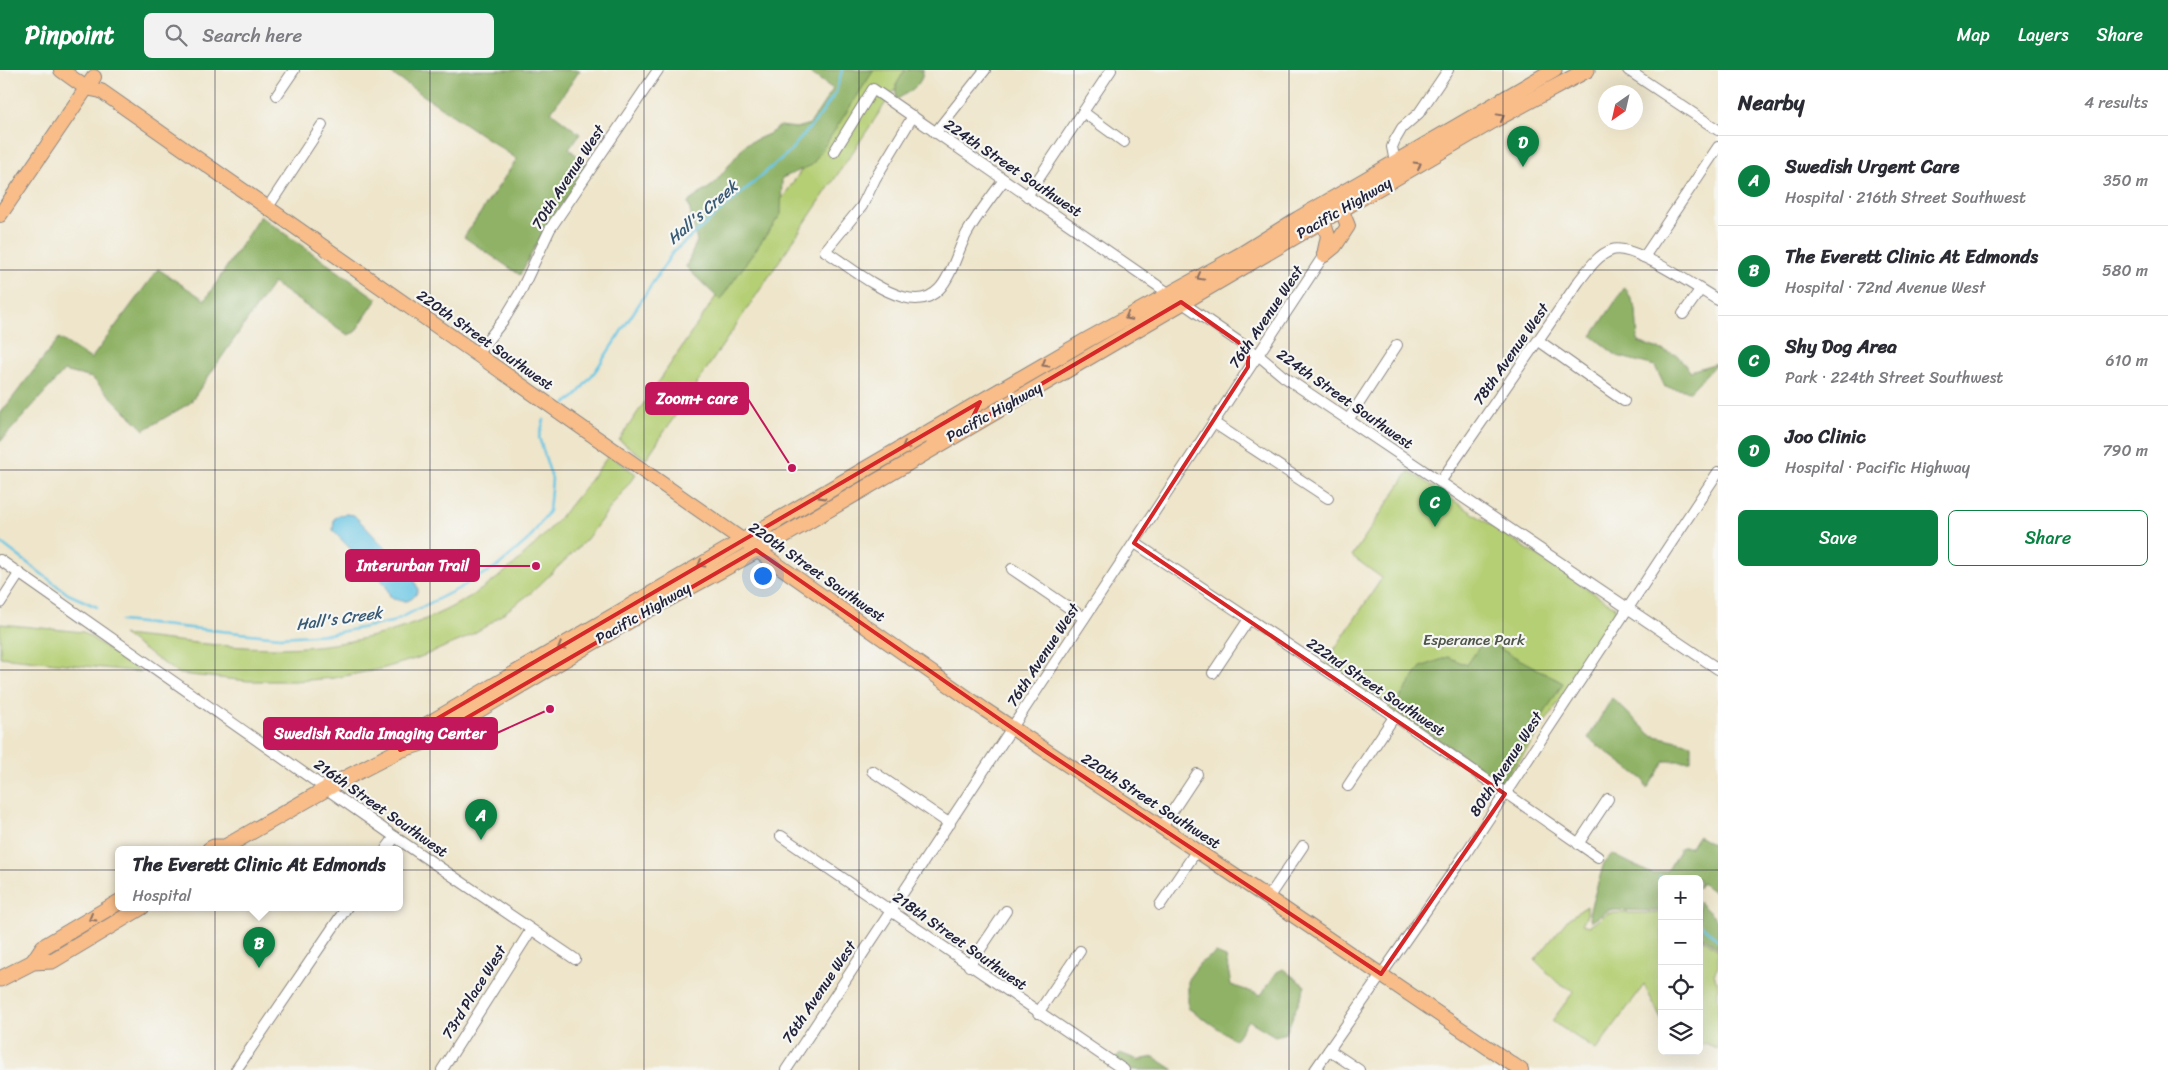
<!DOCTYPE html>
<html lang="en">
<head>
<meta charset="utf-8">
<style>
	:root { --surface:#fff; --page:#f2f2f3; --text:#2b2b33; --muted:#7c7c81; --line:#e1e1e2; --accent:#0b8043 }
	body { margin:0; font-family:Sriracha,sans-serif; background:var(--page); color:var(--text) }
	.controls { position:absolute; right:15px; bottom:15px; display:grid; overflow:hidden; border-radius:8px; box-shadow:0 5px 20px #0002 }
	.controls button { width:45px; height:45px; display:grid; place-items:center; padding:0; border:0; border-bottom:1px solid var(--line); background:var(--surface); color:var(--text); font:25px sans-serif }
	.compass { position:absolute; left:1598px; top:15px; width:45px; height:45px; border-radius:50%; background:var(--surface); box-shadow:0 5px 20px #0002; rotate:214deg }
	.you { position:absolute; left:762px; top:505px; width:18px; height:18px; margin:-12px; border:4px solid #fff; border-radius:50%; background:#1a73e8; box-shadow:0 0 0 8px #1a73e833 }
	.badge { display:grid; place-items:center; width:32px; height:32px; border-radius:50%; background:var(--accent); color:#fff; font-size:16px; font-weight:700 }
	.pin { position:absolute; translate:-50% -41px; filter:drop-shadow(0 1px 2px #0008) }
	.pin::after { content:''; position:absolute; top:26px; width:18px; height:15px; background:inherit; clip-path:polygon(0 0,100% 0,50% 100%) }
	.popup { position:absolute; left:115px; top:776px; width:288px; height:65px; box-sizing:border-box; display:grid; place-content:center; border-radius:8px; background:var(--surface); filter:drop-shadow(0 1px 4px #0005); font-size:16px; white-space:nowrap; color:var(--muted) }
	.popup b { font-size:19px; color:var(--text) }
	.popup::after { content:''; position:absolute; left:50%; top:100%; margin-left:-10px; border:10px solid transparent; border-top-color:var(--surface) }
	.list { margin:0; padding:0; list-style:none }
	h2 { display:flex; justify-content:space-between; align-items:center; height:65px; margin:0; padding:0 20px; font-size:21px }
	h2 small { font-size:16px; font-weight:400; color:var(--muted) }
	.list li { display:grid; grid-template-columns:32px 1fr auto; gap:15px; align-items:center; box-sizing:border-box; height:90px; padding:0 20px; border-top:1px solid var(--line) }
	.list b { display:block; font-size:19px; white-space:nowrap }
	.list p { margin:0; font-size:16px; white-space:nowrap; color:var(--muted) }
	.list em { font-size:16px; font-style:normal; color:var(--muted) }
	.actions { display:flex; gap:10px; padding:15px 20px }
	.actions a { flex:1; padding:11px 0; border:1px solid var(--accent); border-radius:8px; text-align:center; font-size:18px; color:var(--accent) }
	.actions .main { background:var(--accent); color:#fff }
	.icon { flex:none; width:28px; height:28px; fill:none; stroke:currentColor; stroke-width:2; stroke-linecap:round; stroke-linejoin:round }
	.map { position:relative; flex:none; width:1718px; height:1000px; overflow:hidden }
	header { display:flex; align-items:center; gap:30px; box-sizing:border-box; height:70px; padding:0 25px; background:var(--accent); color:#fff }
	header strong { font-size:24px }
	nav { display:flex; gap:28px; margin-inline-start:auto; font-size:18px }
	.search { width:350px; height:45px; background:var(--page); display:flex; align-items:center; gap:12px; box-sizing:border-box; padding:0 18px; border-radius:8px; color:var(--muted); font-size:19px }
	main { display:flex }
	aside { flex:1; background:var(--surface) }
	.map>svg:first-child { display:block }
</style>
</head>
<body>
<header>
<strong>Pinpoint</strong>
<div class="search"><svg class="icon" aria-label="search" viewBox="0 0 24 24"><circle cx="10" cy="10" r="6"/><path d="M15 15l6 6"/></svg>Search here</div>
<nav><a>Map</a><a>Layers</a><a>Share</a></nav>
</header>
<main>
<div class="map">
<svg width="1718" height="1000" viewBox="0 0 1718 1000">
	<rect width="100%" height="100%" fill="#f6f6f2"/>
	<filter id="ink" filterUnits="userSpaceOnUse"><feTurbulence type="fractalNoise" baseFrequency=".02" numOctaves="2"/><feDisplacementMap in="SourceGraphic" scale="10" xChannelSelector="R" yChannelSelector="G"/><feConvolveMatrix kernelMatrix="1 2 1 2 8 2 1 2 1" color-interpolation-filters="sRGB"/></filter>
	<filter id="wash" filterUnits="userSpaceOnUse"><feTurbulence type="fractalNoise" baseFrequency=".0096" numOctaves="4" result="noise"/><feDisplacementMap in="SourceGraphic" scale="20" xChannelSelector="R" yChannelSelector="G"/><feGaussianBlur stdDeviation="1.12" result="paint"/><feColorMatrix in="noise" values="0 0 0 0 0 0 0 0 0 0 0 0 0 0 0 0 0 1.4 0 .05"/><feComposite in="paint" operator="in"/></filter>
	<g filter="url(#wash)">
		<rect width="100%" height="100%" fill="#eee5ca"/>
		<g fill="#b5cf74" stroke="#6c7858">
			<path d="M869,0H910L889,28L646,389L619,370Z"/>
			<path d="M609,385L636,404L586,470L532,522L488,555L464,569L418,588L381,599L334,608L295,611H249L179,604L123,565C172,570 221,577 270,578C336,579 409,563 466,529C525,495 569,439 609,385Z"/>
			<path d="M1409,401L1615,537V548L1503,715L1324,595L1382,508L1352,486Z"/>
			<path d="M0,554L83,562L141,602L0,587Z"/>
			<path d="M1587,836V845L1582,854L1590,856L1608,843H1662V950L1644,915L1596,980L1552,951L1574,921L1558,913L1535,890L1569,848Z"/>
			<path d="M1699,866L1718,880V897L1714,904L1718,916V980L1706,973L1699,976Z"/>
		</g>
		<g fill="#90b266" stroke="#596a50">
			<path d="M391,0H580L551,42L580,64L569,79L589,95L544,160L520,205L464,167L517,89L389,2Z"/>
			<path d="M806,0H874L812,95L782,108L781,144L720,230L686,197L697,171L688,132L713,115L746,74L769,64L780,56L796,58L810,54L833,19Z"/>
			<path d="M905,0H923C923,16 908,22 896,30V15Z"/>
			<path d="M260,146L377,229L355,262L348,265L273,213L190,333L144,360L92,308L64,301L0,372V344L59,268L91,289L158,199L205,230Z"/>
			<path d="M1625,217L1636,239L1638,272L1677,285L1690,301L1717,293L1690,321L1665,317L1655,296L1617,286L1592,266Z"/>
			<path d="M1484,570L1563,613L1502,712L1393,638L1421,597L1448,587L1467,595Z"/>
			<path d="M1612,628L1651,665L1691,674V691H1665L1647,719L1644,710L1588,668Z"/>
			<path d="M1698,766L1718,778V825L1702,813L1699,818V809H1662V841L1609,840L1591,852L1589,843L1604,793L1612,784L1652,804L1668,800L1681,777H1691Z"/>
			<path d="M1699,832L1718,851V878L1699,864Z"/>
			<path d="M1216,883L1226,887L1231,915L1261,925L1277,902L1283,899L1305,916L1286,963L1275,966L1248,950L1235,970L1188,938V909L1200,893Z"/>
			<path d="M1120,983L1138,990L1154,987L1174,1000H1132L1115,989Z"/>
		</g>
		<path fill="#65c5e4" stroke="#447490" d="M346,444L354,445L414,508L418,520C413,533 401,534 390,526L385,514L333,461L334,449L339,445Z"/>
		<g fill="none" stroke-linecap="round" stroke-linejoin="round">
			<g stroke="#65c5e4" stroke-width="2.5">
				<path d="M566,333L575,327L596,300L673,182L789,82L819,47L836,22L842,0"/>
				<path d="M0,472L68,524L97,537"/>
				<path d="M121,551L280,567L329,564L392,552L458,519L499,495L530,468L549,441L552,409L539,367L544,350"/>
				<path d="M1660,807L1659,819L1662,821"/>
				<path d="M1699,853L1718,870"/>
			</g>
		</g>
	</g>
	<g filter="url(#ink)">
		<g fill="none" stroke-linecap="round" stroke-linejoin="round">
			<defs>
				<g id="minor">
					<path d="M1628,0L1718,60"/>
					<path d="M277,25L294,0"/>
					<path d="M1083,42L1124,72"/>
					<path d="M913,46L875,109L862,136L825,181C849,196 875,219 903,227C947,240 952,190 967,163C978,144 991,127 1004,110"/>
					<path d="M935,63L985,0"/>
					<path d="M834,82L873,19L1258,285L1283,306L1718,599"/>
					<path d="M1395,92L1392,77L1395,70L1402,58L1419,43L1448,0"/>
					<path d="M1027,126L1111,0"/>
					<path d="M268,137L322,55"/>
					<path d="M1644,187L1718,77"/>
					<path d="M1683,244L1700,220"/>
					<path d="M1539,271L1624,331"/>
					<path d="M477,284L505,248L520,223L550,159L658,0"/>
					<path d="M1348,350L1397,275"/>
					<path d="M1214,353L1328,428"/>
					<path d="M1440,412L1579,211C1588,200 1597,185 1612,180C1633,173 1697,218 1718,230"/>
					<path d="M1135,473L1383,638L1598,787"/>
					<path d="M0,490L395,767L575,889"/>
					<path d="M1012,499L1084,548"/>
					<path d="M0,533L19,504"/>
					<path d="M1213,603L1249,549"/>
					<path d="M872,701L950,754"/>
					<path d="M1348,716L1394,647"/>
					<path d="M1162,757L1197,704"/>
					<path d="M781,766L1124,1000"/>
					<path d="M1578,774L1608,729"/>
					<path d="M386,779L395,767"/>
					<path d="M1268,828L1303,776"/>
					<path d="M1160,835L1197,780"/>
					<path d="M969,896L1006,841"/>
					<path d="M1038,943L1080,881"/>
					<path d="M1329,980L1359,1000"/>
					<path d="M236,1000L347,837"/>
					<path d="M442,1000L531,860"/>
					<path d="M786,1000L1324,185"/>
					<path d="M1315,1000L1466,783L1718,402"/>
				</g>
				<g id="major">
					<path d="M61,0L86,18L101,21L985,640L1268,828L1521,1000"/>
					<path d="M0,145L94,7"/>
					<path d="M1323,151L1328,166L1324,185"/>
					<path d="M1324,185L1335,176L1348,156L1342,141"/>
					<path d="M933,377L934,369L965,349"/>
				</g>
				<g id="highway">
					<path d="M401,679L428,654L1087,270L1242,184L1298,149L1554,0"/>
					<path d="M210,779L214,777H225L340,711L400,680L425,672L644,542L773,472L1496,49L1587,0"/>
					<path d="M33,892L43,877L119,832"/>
					<path d="M0,909L33,892L52,891L142,837"/>
				</g>
			</defs>
			<use href="#minor" stroke="#888482" stroke-width="12"/>
			<use href="#major" stroke="#888482" stroke-width="16"/>
			<use href="#highway" stroke="#888482" stroke-width="17"/>
			<use href="#minor" stroke="#fff" stroke-width="10"/>
			<use href="#major" stroke="#f8bd89" stroke-width="14"/>
			<use href="#highway" stroke="#f8bd89" stroke-width="15"/>
		</g>
		<defs><path id="oneway-chevron" d="M-2-3.5L2.5 0L-2 3.5" fill="none" stroke-width="1.6" stroke-linecap="round" stroke-linejoin="round" transform="scale(1.25)"/></defs>
		<g stroke="#8d7062">
			<use href="#oneway-chevron" transform="translate(1501 47) rotate(-29)"/>
			<use href="#oneway-chevron" transform="translate(1418 95) rotate(-30)"/>
			<use href="#oneway-chevron" transform="translate(1200 207) rotate(151)"/>
			<use href="#oneway-chevron" transform="translate(1128 247) rotate(152)"/>
			<use href="#oneway-chevron" transform="translate(1045 294) rotate(150)"/>
			<use href="#oneway-chevron" transform="translate(905 376) rotate(150)"/>
			<use href="#oneway-chevron" transform="translate(821 426) rotate(150)"/>
			<use href="#oneway-chevron" transform="translate(701 494) rotate(150)"/>
			<use href="#oneway-chevron" transform="translate(561 577) rotate(150)"/>
			<use href="#oneway-chevron" transform="translate(92 848) rotate(150)"/>
		</g>
	</g>
	<path fill="none" stroke="#d62828" stroke-width="4" stroke-linejoin="round" d="M1181,232L1248,279V297L1134,473L1505,724L1381,904L1048,683L756,480L425,672L400,680L428,654L980,332L968,357Z"/>
	<path fill="none" stroke="#22223b" stroke-width="1" stroke-opacity="0.55" d="M215,0V1000M430,0V1000M644,0V1000M859,0V1000M1074,0V1000M1289,0V1000M1503,0V1000M0,200H1718M0,400H1718M0,600H1718M0,800H1718"/>
	<g text-anchor="middle" stroke-width="4.5" stroke-linejoin="round" paint-order="stroke">
		<g font-size="15" fill="#22223b" stroke="#f6f6f2">
			<text transform="translate(1013 98) rotate(34)" y="5">224th Street Southwest</text>
			<text transform="translate(568 107) rotate(-57)" y="5">70th Avenue West</text>
			<text transform="translate(1344 138) rotate(-30)" y="5">Pacific Highway</text>
			<text transform="translate(1266 247) rotate(-56)" y="5">76th Avenue West</text>
			<text transform="translate(485 270) rotate(35)" y="5">220th Street Southwest</text>
			<text transform="translate(1511 284) rotate(-55)" y="5">78th Avenue West</text>
			<text transform="translate(1345 329) rotate(35)" y="5">224th Street Southwest</text>
			<text transform="translate(994 342) rotate(-29)" y="5">Pacific Highway</text>
			<text transform="translate(817 502) rotate(35)" y="5">220th Street Southwest</text>
			<text transform="translate(643 543) rotate(-30)" y="5">Pacific Highway</text>
			<text transform="translate(1043 585) rotate(-57)" y="5">76th Avenue West</text>
			<text transform="translate(1376 617) rotate(34)" y="5">222nd Street Southwest</text>
			<text transform="translate(1506 694) rotate(-57)" y="5">80th Avenue West</text>
			<text transform="translate(1151 731) rotate(33)" y="5">220th Street Southwest</text>
			<text transform="translate(381 738) rotate(35)" y="5">216th Street Southwest</text>
			<text transform="translate(960 871) rotate(35)" y="5">218th Street Southwest</text>
			<text transform="translate(474 922) rotate(-58)" y="5">73rd Place West</text>
			<text transform="translate(819 922) rotate(-56)" y="5">76th Avenue West</text>
		</g>
		<g font-size="15" fill="#4e564c" stroke="#f6f6f2">
			<text x="1474" y="575">Esperance Park</text>
		</g>
		<g font-size="16" font-style="italic" fill="#395b76" stroke="#f6f6f2">
			<text transform="translate(702 142) rotate(-41)" y="6">Hall's Creek</text>
			<text transform="translate(339 548) rotate(-8)" y="6">Hall's Creek</text>
		</g>
	</g>
	<path fill="none" stroke="#c2185b" stroke-width="2" d="M792 398L748 329M536 496L479 496M550 639L497 663"/>
	<g fill="#c2185b" stroke="#f6f6f2" stroke-width="2">
		<circle cx="792" cy="398" r="5"/>
		<circle cx="536" cy="496" r="5"/>
		<circle cx="550" cy="639" r="5"/>
	</g>
	<g fill="#c2185b" stroke="#c2185b" stroke-width="2">
		<rect x="646" y="313" width="102" height="31" rx="5"/>
		<rect x="346" y="480" width="133" height="31" rx="5"/>
		<rect x="264" y="648" width="233" height="31" rx="5"/>
	</g>
	<g font-size="16" text-anchor="middle" font-weight="bold" fill="#fff">
		<text x="697" y="334">Zoom+ care</text>
		<text x="413" y="501">Interurban Trail</text>
		<text x="380" y="669">Swedish Radia Imaging Center</text>
	</g>
</svg>
<div class="controls">
<button>+</button>
<button>−</button>
<button><svg class="icon" aria-label="locate" viewBox="0 0 24 24"><circle cx="12" cy="12" r="6"/><path d="M12 2v4M12 18v4M2 12h4M18 12h4"/></svg></button>
<button><svg class="icon" aria-label="layers" viewBox="0 0 24 24"><path d="M12 4l9 5-9 5-9-5zM3 14l9 5 9-5"/></svg></button>
</div>
<svg class="compass" viewBox="-18 -18 36 36"><path d="M0-13l5 13h-10z" fill="#e53935"/><path d="M0 13l5-13h-10z" fill="#7c7c81"/></svg>
<div class="you"></div>
<div class="pin badge" style="left:481px;top:770px">A</div>
<div class="pin badge" style="left:259px;top:898px">B</div>
<div class="popup"><b>The Everett Clinic At Edmonds</b>Hospital</div>
<div class="pin badge" style="left:1435px;top:457px">C</div>
<div class="pin badge" style="left:1523px;top:97px">D</div>
</div>
<aside>
<h2>Nearby<small>4 results</small></h2>
<ul class="list">
<li><span class="badge">A</span><div><b>Swedish Urgent Care</b><p>Hospital · 216th Street Southwest</p></div><em>350 m</em></li>
<li><span class="badge">B</span><div><b>The Everett Clinic At Edmonds</b><p>Hospital · 72nd Avenue West</p></div><em>580 m</em></li>
<li><span class="badge">C</span><div><b>Shy Dog Area</b><p>Park · 224th Street Southwest</p></div><em>610 m</em></li>
<li><span class="badge">D</span><div><b>Joo Clinic</b><p>Hospital · Pacific Highway</p></div><em>790 m</em></li>
</ul>
<div class="actions"><a class="main">Save</a><a>Share</a></div>
</aside>
</main>
</body>
</html>
